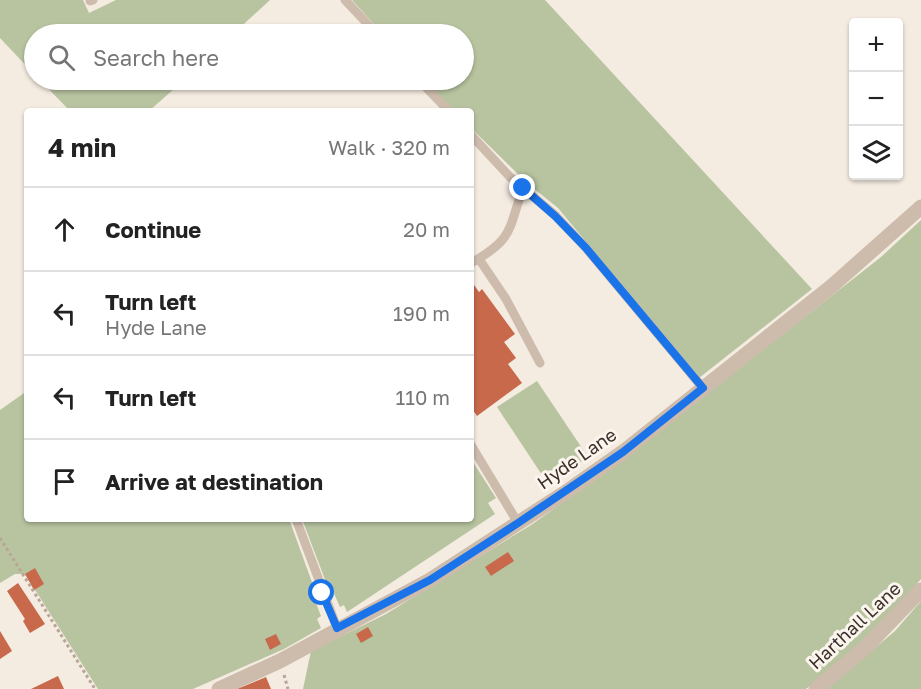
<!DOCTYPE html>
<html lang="en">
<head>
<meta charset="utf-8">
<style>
	:root { --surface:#fff; --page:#f2f2f2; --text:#222; --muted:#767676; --line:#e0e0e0 }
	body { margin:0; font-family:"Golos Text",sans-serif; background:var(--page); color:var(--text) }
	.controls { position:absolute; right:18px; top:18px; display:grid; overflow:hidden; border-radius:6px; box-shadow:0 2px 4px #0004 }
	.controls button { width:54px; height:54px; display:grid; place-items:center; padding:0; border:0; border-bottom:2px solid var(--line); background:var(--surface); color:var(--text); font:30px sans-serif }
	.stop { position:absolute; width:18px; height:18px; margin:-14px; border:4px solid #1a73e8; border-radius:50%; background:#fff }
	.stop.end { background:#1a73e8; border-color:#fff; box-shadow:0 2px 6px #0008 }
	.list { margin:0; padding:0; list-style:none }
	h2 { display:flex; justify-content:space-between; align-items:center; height:78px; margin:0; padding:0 24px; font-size:26px }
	h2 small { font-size:20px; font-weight:400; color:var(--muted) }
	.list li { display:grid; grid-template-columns:39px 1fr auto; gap:18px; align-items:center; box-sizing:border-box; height:84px; padding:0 24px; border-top:2px solid var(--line) }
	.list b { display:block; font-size:22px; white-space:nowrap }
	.list p { margin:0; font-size:20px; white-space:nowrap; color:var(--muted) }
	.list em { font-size:20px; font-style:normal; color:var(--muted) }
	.icon { flex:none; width:33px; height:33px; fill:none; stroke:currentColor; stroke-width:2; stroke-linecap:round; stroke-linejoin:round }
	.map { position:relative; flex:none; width:921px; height:689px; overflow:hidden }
	.search { position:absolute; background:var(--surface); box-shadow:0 2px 4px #0004; left:24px; top:24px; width:450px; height:66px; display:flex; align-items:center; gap:15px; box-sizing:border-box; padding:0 21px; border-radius:33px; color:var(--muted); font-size:22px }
	.panel { position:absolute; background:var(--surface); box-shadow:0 2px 4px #0004; left:24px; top:108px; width:450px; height:414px; border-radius:6px }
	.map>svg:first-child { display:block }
</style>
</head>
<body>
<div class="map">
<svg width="921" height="689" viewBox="0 0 921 689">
	<rect width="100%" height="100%" fill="#f4ebe1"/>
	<g fill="#b8c4a0">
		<path d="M0,0H83L89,13L116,0H270L233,34H34V74L0,38Z"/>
		<path d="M352,0H545L812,289L699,378L558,208L527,183L471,128V111H454L424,80H464V34H383Z"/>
		<path d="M40,80H184L149,111H70Z"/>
		<path d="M921,220V579L876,631L806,689H303L311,651L386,614L531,525L629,455L881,257Z"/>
		<path d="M537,381L588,457L548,484L497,407Z"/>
		<path d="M27,391V519H289L317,596L314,598L321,616L317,619L321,628L284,649L193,689H98L25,574H15L0,583V410Z"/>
		<path d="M471,459L496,498L488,503L495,514L347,612L344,605L340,607L332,589L329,590L302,519H471Z"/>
		<path d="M921,601V689H826L895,631Z"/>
	</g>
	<g fill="#c8694b">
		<path d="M472,282L479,292L482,289L515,334L504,342L516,358L508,364L522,383L477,416L471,407Z"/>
		<path d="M508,552L514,561L491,576L485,567Z"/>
		<path d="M35,568L44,584L34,590L25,574Z"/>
		<path d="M18,583L45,624L30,633L23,621L25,619L7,591Z"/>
		<path d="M368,627L373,636L361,643L356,634Z"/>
		<path d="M0,631L12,651L0,659Z"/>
		<path d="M276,634L281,644L270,650L265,639Z"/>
		<path d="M58,676L64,689H31Z"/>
		<path d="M266,677L271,689H237Z"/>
	</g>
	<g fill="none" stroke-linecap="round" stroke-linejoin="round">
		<g stroke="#b9a596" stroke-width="3" stroke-dasharray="3 3" stroke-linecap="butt">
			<path d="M0,538L95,689"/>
			<path d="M284,675L288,689"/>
		</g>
		<g stroke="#cdbbac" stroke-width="9">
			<path d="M345,0L377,34"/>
			<path d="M90,1L93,0"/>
			<path d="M419,80L449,111"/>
			<path d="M471,135L510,177L556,216L586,248L703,388"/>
			<path d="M479,259L506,299L540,363"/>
			<path d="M471,263C514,239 508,230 523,188"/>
			<path d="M471,445L518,523"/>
			<path d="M296,519L337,628"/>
		</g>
		<g stroke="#cdbbac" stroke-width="15">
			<path d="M219,689L280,661L430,580L569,490L623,452L832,286L921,207"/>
			<path d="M816,689L865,648L921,590"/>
		</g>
	</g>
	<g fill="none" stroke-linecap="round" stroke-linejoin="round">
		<path stroke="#1a73e8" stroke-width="8" d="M322,593L337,628L430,580L518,523L623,452L703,388L586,248L555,216L523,188"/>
	</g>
	<g text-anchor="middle" stroke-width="6" stroke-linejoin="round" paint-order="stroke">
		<g font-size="18" fill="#3b302b" stroke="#fbf5ee">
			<text transform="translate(577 459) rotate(-35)" y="6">Hyde Lane</text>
			<text transform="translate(855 626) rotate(-43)" y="6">Harthall Lane</text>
		</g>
	</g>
</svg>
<div class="controls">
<button>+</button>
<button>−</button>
<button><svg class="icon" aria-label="layers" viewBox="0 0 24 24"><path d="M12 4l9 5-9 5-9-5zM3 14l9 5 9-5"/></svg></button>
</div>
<div class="stop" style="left:322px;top:593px"></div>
<div class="stop end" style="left:523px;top:188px"></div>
<div class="search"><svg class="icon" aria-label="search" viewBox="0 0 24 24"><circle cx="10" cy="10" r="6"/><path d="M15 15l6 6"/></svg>Search here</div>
<section class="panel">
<h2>4 min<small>Walk · 320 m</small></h2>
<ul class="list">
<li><svg class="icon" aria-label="ahead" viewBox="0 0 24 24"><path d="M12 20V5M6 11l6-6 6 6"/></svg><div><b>Continue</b></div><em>20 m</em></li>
<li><svg class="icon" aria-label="left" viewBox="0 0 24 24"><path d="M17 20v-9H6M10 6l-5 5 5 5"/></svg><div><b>Turn left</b><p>Hyde Lane</p></div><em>190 m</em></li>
<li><svg class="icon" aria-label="left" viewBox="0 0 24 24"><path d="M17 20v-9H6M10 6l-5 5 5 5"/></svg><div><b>Turn left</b></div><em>110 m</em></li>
<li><svg class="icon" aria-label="arrive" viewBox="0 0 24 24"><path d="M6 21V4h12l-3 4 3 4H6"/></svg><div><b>Arrive at destination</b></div></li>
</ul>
</section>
</div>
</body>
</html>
